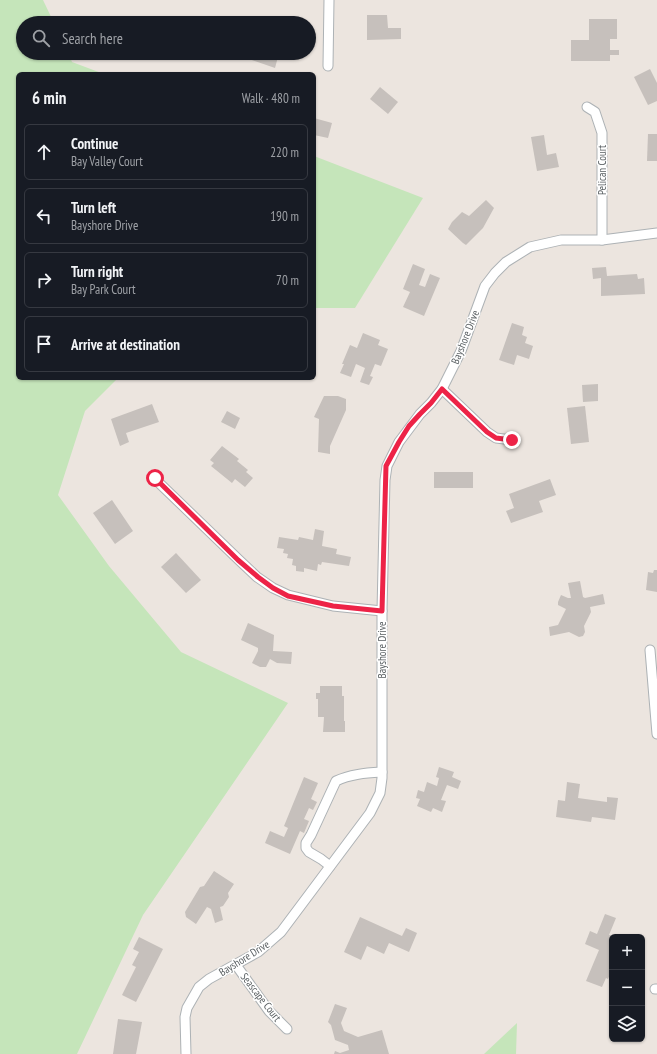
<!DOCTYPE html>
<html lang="en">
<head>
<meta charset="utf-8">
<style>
	:root { --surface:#171b24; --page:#242831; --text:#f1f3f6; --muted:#9ea1a6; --line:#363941 }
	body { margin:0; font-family:"PT Sans Narrow",sans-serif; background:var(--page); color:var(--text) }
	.controls { position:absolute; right:12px; bottom:12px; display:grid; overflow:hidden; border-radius:6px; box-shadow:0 1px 3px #0004 }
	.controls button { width:36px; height:36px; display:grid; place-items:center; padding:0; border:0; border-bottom:1px solid var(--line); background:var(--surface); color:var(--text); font:20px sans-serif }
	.stop { position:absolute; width:12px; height:12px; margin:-9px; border:3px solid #ed2347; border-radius:50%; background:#fff }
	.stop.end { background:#ed2347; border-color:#fff; box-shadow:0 1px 4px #0008 }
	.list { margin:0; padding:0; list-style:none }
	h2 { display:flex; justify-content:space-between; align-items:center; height:52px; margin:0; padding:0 16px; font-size:17px }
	h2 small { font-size:13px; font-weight:400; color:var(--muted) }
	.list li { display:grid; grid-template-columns:26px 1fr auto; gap:12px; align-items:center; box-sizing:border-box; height:56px; margin:0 8px 8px; padding:0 8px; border:1px solid var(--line); border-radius:6px }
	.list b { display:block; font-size:15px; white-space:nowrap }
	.list p { margin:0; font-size:13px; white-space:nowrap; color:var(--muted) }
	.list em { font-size:13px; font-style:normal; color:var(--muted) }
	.icon { flex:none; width:22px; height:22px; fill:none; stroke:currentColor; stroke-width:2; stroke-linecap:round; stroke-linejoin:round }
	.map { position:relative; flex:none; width:657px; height:1054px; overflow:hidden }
	.search { position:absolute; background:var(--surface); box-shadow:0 1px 3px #0004; left:16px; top:16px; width:300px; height:44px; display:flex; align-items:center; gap:10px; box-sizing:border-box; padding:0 14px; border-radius:22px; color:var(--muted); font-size:15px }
	.panel { position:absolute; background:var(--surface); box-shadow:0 1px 3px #0004; left:16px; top:72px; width:300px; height:308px; border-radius:6px }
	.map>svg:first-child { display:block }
</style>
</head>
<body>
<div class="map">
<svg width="657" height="1054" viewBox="0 0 657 1054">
	<rect width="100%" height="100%" fill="#ece5df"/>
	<g fill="#c5e5ba">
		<path d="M0,0H43L54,23H23V53H68L72,62L104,74H18V378H118L85,411L58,495L109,566L181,652L288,703L143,915L77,1054H0Z"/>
		<path d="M314,156L423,198L355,308H314Z"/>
		<path d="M517,1023L516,1054H484Z"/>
	</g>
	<g fill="#c6c0bc">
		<path d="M367,15H387L388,28H401V39L367,40Z"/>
		<path d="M589,19H617V39H610V50H619V55H610V61H571V40H589Z"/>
		<path d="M251,53H279L275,68L249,59Z"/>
		<path d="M650,69L657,83V101L648,105L634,77Z"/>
		<path d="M380,87L398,102L388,114L370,99Z"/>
		<path d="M314,118L332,123L328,138L314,135Z"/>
		<path d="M648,134H657V161H647Z"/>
		<path d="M544,135L547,155L556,153L559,167L537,171L531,137Z"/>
		<path d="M486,200L494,208L483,228L466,245L463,243L448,229L452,222L462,212L469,216Z"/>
		<path d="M413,264L425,269L419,285L425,287L430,274L440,278L424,316L403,307L410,292L403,289Z"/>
		<path d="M606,267L607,276L637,274L638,279L644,278L645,294L601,296V278L593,279L592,268Z"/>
		<path d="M512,323L524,327L522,335L527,337L525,343L533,346L529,359L517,355L514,365L499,360Z"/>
		<path d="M363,333L380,340L378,345L388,349L381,366L375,364L370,376L373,377L369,385L360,382L365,368L356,364L351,377L340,373L344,364H342L350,345L357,348Z"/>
		<path d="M598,384V401L583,402L582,385Z"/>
		<path d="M324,396H338L346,399V410L330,446V454L318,452L319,419L314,417Z"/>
		<path d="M152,404L159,422L126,433L129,442L120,446L111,419Z"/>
		<path d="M585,406L589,442L571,444L567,408Z"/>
		<path d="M227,411L240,418L235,429L221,422Z"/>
		<path d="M222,446L239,459L237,461L248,470L246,472L253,478L245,487L235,479L232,483L211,466L214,463L210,460Z"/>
		<rect x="434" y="472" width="39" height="16"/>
		<path d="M550,479L556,495L539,501L543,512L511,523L506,511L514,508L509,494Z"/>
		<path d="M112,500L133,531L115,544L93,513Z"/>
		<path d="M315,529L324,531L322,546L337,549L336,554L351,557L349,566L322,562L321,565L318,564L317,571L304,568V572L296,571V566L292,565L293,559L287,558L288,554L283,553L284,549L277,548L279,537L298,540L299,537L313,540Z"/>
		<path d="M176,553L201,580L186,593L161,567Z"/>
		<path d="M654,570H657V592L646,590L648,572L653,573Z"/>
		<path d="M580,581L583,597L585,598L603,594L605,604L590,607L591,612L584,626L585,632L583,636L579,637L569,632L550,636L549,627L558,625L566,609L558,605V602L561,595L568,598H571L568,583Z"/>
		<path d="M248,623L274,635L273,651L292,652L291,664L277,663L270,659L266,667H260L252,663L258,651V648L241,640Z"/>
		<path d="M320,686H342V696H344V721H345V732H323L324,717H318V699H316V693H320Z"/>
		<path d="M439,767L454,772L452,777L461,781L458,789L447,785L441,800L446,801L442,812L433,808L431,812L417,806L420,799L416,798L418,790L424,792L427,782L437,786L439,778L436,777Z"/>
		<path d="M304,777L318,783L311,799L317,802L313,810L309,808L304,819L309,821L304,833L300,831L290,854L265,843L270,831L284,837L288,828L284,826Z"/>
		<path d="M567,782L580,784L578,798L607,802V797L618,798L615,820L592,817L591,822L556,817L558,800L565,801Z"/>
		<path d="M214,871L234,884L228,893L229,897L223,906L220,907L223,920L215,923L211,909L207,907L196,924L186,917L185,912L200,887L204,886Z"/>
		<path d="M605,914L616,918L609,935L612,936V970L608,979L606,978L602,987L586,981L599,950L585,944L590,931L597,934Z"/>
		<path d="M360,917L402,936L406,928L417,933L409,952L389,943L384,954L367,946L361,960L344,952Z"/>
		<path d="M139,937L163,949L136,1002L122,995L136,967L132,965L139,952L133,949Z"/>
		<path d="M335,1004L347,1008L341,1023L344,1031L358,1037L382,1030L389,1054H334L335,1051L340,1053L349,1050L348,1045L335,1040L331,1025L328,1022Z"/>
		<path d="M118,1019L142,1022L136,1054H113Z"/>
	</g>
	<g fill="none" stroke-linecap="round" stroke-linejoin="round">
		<defs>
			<g id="minor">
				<path d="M328,66L329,0"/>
				<path d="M587,107L595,112L602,133V240"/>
				<path d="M442,389L487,432L496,438L512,440"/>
				<path d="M155,479L239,560L257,577L273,588L288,595L333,606L382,611"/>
				<path d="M650,650L657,734"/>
				<path d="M330,866L321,859L309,852L306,848V843L311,835L336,781C350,774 367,773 382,772"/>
				<path d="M236,965L269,1011L287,1029"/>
				<path d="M655,989H657"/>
				<path d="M186,1054L185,1017L187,1008L199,987L209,979L258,952L281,932L370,813L380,793L382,778V611L385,480L387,466L399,442L420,414L431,403L442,389L461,351L485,286L495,273L506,262L530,247L561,240H602L657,233"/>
			</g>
		</defs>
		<use href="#minor" stroke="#adb2b5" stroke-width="11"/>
		<use href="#minor" stroke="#fff" stroke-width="9"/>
	</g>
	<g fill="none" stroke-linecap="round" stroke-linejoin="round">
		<path stroke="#ed2347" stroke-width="5" d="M155,478L238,560L258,577L273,588L288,596L333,606L382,611L386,466L399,442L409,426L420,414L431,403L442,389L487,432L496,438L512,440"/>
	</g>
	<g text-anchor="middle" stroke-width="3" stroke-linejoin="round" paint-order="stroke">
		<g font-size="11" fill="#585e61" stroke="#fff">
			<text transform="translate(602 170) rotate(-90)" y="4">Pelican Court</text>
			<text transform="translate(465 337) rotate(-68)" y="4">Bayshore Drive</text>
			<text transform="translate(382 650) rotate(-90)" y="4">Bayshore Drive</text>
			<text transform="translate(244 958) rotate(-32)" y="4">Bayshore Drive</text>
			<text transform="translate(261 997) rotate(52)" y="4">Seascape Court</text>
		</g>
	</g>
</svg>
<div class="controls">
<button>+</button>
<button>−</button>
<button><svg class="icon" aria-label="layers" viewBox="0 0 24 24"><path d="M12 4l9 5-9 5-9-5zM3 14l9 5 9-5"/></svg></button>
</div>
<div class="stop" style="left:155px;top:478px"></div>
<div class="stop end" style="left:512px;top:440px"></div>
<div class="search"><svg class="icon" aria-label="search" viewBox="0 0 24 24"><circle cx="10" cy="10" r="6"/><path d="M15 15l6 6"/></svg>Search here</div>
<section class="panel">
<h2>6 min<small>Walk · 480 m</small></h2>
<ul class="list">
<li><svg class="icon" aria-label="ahead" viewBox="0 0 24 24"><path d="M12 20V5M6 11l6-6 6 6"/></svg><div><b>Continue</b><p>Bay Valley Court</p></div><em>220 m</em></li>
<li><svg class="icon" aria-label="left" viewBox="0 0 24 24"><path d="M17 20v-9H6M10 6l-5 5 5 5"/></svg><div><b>Turn left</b><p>Bayshore Drive</p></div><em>190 m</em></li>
<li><svg class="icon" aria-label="right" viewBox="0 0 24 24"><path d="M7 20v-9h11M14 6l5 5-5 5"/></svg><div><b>Turn right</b><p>Bay Park Court</p></div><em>70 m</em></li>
<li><svg class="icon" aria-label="arrive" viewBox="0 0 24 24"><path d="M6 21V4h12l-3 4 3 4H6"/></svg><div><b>Arrive at destination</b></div></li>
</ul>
</section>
</div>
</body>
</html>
